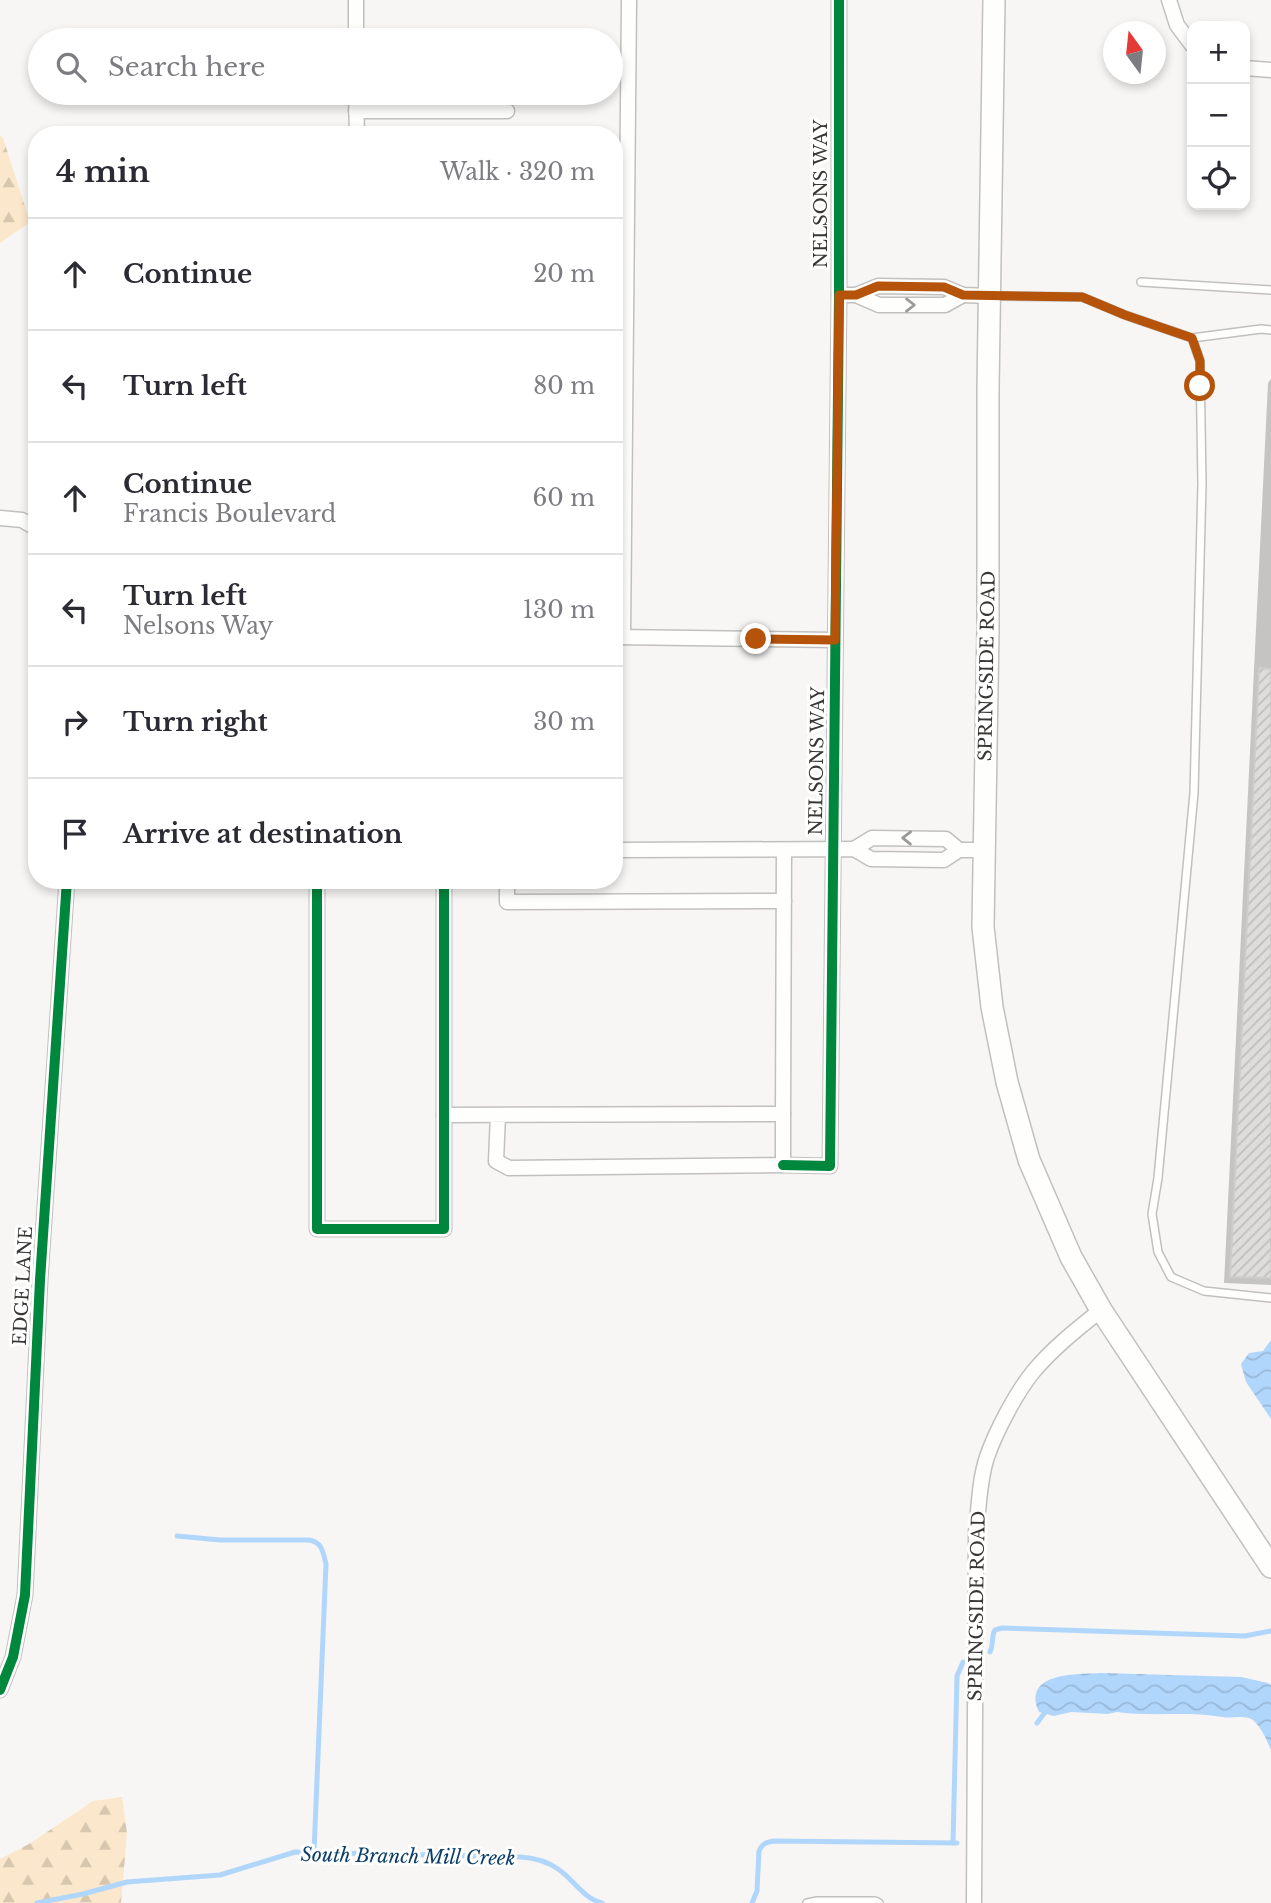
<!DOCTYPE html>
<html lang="en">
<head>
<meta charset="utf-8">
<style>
	:root { --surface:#fff; --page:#f7f7f7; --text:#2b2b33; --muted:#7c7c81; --line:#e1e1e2 }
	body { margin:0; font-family:"Libre Baskerville",serif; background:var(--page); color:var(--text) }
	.controls { position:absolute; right:21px; top:21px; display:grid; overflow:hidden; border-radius:14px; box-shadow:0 4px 10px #0003 }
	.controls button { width:63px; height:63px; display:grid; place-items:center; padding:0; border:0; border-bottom:2px solid var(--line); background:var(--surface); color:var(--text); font:35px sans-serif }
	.compass { position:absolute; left:1103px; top:21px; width:63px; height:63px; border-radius:50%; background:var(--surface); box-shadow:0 4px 10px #0003; rotate:345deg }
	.stop { position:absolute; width:21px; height:21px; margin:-16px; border:5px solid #b45309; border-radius:50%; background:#fff }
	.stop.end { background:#b45309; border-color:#fff; box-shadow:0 2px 7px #0008 }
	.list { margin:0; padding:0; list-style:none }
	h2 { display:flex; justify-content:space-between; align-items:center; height:91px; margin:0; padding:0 28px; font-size:30px }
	h2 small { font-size:23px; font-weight:400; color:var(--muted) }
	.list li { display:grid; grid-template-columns:46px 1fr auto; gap:21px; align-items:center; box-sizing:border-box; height:112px; padding:0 28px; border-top:2px solid var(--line) }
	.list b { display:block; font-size:26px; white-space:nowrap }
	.list p { margin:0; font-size:23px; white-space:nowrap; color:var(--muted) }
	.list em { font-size:23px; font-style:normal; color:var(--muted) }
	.icon { flex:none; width:38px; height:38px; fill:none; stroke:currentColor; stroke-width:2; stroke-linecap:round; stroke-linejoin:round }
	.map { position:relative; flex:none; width:1271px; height:1903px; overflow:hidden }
	.search { position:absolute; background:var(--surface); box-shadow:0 4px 10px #0003; left:28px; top:28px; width:595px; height:77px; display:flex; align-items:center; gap:18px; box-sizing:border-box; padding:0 24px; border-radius:38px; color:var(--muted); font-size:26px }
	.panel { position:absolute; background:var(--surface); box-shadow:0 4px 10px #0003; left:28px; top:126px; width:595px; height:763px; border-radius:28px }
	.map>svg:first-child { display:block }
</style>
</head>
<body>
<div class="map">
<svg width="1271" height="1903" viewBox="0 0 1271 1903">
	<defs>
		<pattern id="forest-firs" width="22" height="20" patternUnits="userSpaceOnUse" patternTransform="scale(1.75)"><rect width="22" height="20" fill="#fbe7cb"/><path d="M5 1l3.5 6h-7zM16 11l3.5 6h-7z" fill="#d8c7af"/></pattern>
		<pattern id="water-waves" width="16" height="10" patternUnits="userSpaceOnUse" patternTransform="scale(1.75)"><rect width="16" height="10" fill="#b1d6fb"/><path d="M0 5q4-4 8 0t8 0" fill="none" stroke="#99b8d8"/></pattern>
		<pattern id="building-hatch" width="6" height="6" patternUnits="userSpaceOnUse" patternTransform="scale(1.75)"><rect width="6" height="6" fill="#dedddb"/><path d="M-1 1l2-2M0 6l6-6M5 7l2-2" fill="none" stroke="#bfbebd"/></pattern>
	</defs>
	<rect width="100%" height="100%" fill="#f8f6f4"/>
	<g fill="url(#forest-firs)">
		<path d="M0,135L3,138L30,222L0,243Z"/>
		<path d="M122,1797L127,1833L121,1903H0V1859L29,1844L93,1801Z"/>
	</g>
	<g fill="url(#water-waves)">
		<path d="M1271,1340V1419L1246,1382L1241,1364L1249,1353L1263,1351Z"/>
		<path d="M1102,1673L1241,1677L1268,1683L1271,1685V1750C1267,1741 1262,1728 1254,1721C1246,1714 1232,1719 1222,1717C1187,1711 1152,1717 1117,1712L1108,1714L1071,1712L1054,1716L1039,1712C1021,1672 1078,1674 1102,1673Z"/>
	</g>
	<path fill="#0003" d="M1271,379V1285L1224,1283L1268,383Z"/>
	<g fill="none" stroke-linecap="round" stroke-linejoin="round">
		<g stroke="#b1d6fb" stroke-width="5">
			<path d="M177,1536L220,1540H309C322,1542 323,1552 326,1564L314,1852"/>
			<path d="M990,1652C994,1644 991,1636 995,1630L1002,1628L1245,1636L1271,1631"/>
			<path d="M1037,1723L1046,1711"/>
			<path d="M953,1843L957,1676L963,1662"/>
			<path d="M37,1903L83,1894L127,1882L220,1875L295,1852L521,1857C534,1858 547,1861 558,1869C573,1879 584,1899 602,1903"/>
			<path d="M752,1903L757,1891L759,1851C762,1844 766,1842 774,1841L957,1843"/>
		</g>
	</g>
	<path fill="url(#building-hatch)" stroke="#cdccca" stroke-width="2" d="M1259,668L1271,669V1278L1230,1277Z"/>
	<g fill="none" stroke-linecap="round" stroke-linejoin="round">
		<defs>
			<g id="lane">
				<path d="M1141,282L1271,290"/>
				<path d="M991,296L1082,297L1125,315L1192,338L1261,329L1271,330"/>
				<path d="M1192,338L1200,361L1202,484L1194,793L1158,1178L1152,1214L1158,1252L1171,1277L1204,1291L1271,1298"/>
				<path d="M807,1903L817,1901H875L879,1903"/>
			</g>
			<g id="street">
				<path d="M356,0V40"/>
				<path d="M1169,0L1177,25L1192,45"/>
				<path d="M1245,68L1271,70"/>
				<path d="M356,93L357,135"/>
				<path d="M356,111H507"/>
				<path d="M839,295H856L878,286L944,287L963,295L990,296"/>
				<path d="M856,295L879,305H945L963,295"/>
				<path d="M0,518L22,520L37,529"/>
				<path d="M616,637L835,640"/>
				<path d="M623,637L629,0"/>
				<path d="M854,849L872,838L946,839L959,850"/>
				<path d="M614,850L854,849L871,859L944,860L959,850H985"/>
				<path d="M317,880V1229H444V880"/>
				<path d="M507,880V902L784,901"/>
				<path d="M783,1114L784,850"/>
				<path d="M444,1115L783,1114V1165L509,1168L496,1161L498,1115"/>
				<path d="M783,1165L830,1166L839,295V0"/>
				<path d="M0,1690L13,1657L25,1595L40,1280L67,880"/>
				<path d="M974,1903L976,1532C979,1508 979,1481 987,1457C996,1431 1016,1393 1033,1372C1052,1349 1077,1329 1101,1310"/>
			</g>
			<path id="secondary" d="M994,0L988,389V630L983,927L992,1007L1007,1082L1029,1160L1071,1257L1101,1310L1271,1567"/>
		</defs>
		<use href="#lane" stroke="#c1c0be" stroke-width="10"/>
		<use href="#street" stroke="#c1c0be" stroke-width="17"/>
		<use href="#secondary" stroke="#c1c0be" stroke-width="24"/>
		<use href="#lane" stroke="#fefefd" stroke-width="7"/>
		<use href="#street" stroke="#fefefd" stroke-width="14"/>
		<use href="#secondary" stroke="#fefefd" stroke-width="21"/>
		<defs>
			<g id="cycleway">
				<path d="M317,880V1229H444V880"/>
				<path d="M783,1165L830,1166L839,295V0"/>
				<path d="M0,1690L13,1657L25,1595L40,1280L67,880"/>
			</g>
		</defs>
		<use href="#cycleway" stroke="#fff" stroke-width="15"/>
		<use href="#cycleway" stroke="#00873e" stroke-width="10"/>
	</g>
	<defs><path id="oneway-chevron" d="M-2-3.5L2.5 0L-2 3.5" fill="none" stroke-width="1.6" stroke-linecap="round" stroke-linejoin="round" transform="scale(1.75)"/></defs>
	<g stroke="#9b9a99">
		<use href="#oneway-chevron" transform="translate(910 305)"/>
		<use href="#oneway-chevron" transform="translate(907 838) rotate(-179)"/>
	</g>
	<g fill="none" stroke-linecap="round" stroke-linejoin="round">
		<path stroke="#b45309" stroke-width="9" d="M756,639L835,640L839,295H856L878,286L944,287L963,295L1082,297L1125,315L1192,338L1200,361V386"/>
	</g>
	<g text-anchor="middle" stroke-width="6" stroke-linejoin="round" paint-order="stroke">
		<g font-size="18" fill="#383735" stroke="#fff">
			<text transform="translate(821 194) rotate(-90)" y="6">NELSONS WAY</text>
			<text transform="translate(987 666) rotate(-89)" y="6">SPRINGSIDE ROAD</text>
			<text transform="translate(817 761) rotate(-89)" y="6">NELSONS WAY</text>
			<text transform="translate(23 1286) rotate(-87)" y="6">EDGE LANE</text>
			<text transform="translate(977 1606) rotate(-89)" y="6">SPRINGSIDE ROAD</text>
		</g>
		<g font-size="19" font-style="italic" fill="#0a3d67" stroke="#fff">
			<text transform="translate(408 1856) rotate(1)" y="7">South Branch Mill Creek</text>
		</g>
	</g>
</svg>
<div class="controls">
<button>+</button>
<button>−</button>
<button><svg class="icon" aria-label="locate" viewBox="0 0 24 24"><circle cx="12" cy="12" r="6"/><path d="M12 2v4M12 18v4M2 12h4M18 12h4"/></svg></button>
</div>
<svg class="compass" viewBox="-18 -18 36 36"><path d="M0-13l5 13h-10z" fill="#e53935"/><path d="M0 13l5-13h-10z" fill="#7c7c81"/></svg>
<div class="stop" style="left:1200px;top:386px"></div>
<div class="stop end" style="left:756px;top:639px"></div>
<div class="search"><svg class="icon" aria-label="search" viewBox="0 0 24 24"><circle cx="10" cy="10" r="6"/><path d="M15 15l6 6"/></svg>Search here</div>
<section class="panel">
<h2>4 min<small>Walk · 320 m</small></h2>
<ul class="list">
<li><svg class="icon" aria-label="ahead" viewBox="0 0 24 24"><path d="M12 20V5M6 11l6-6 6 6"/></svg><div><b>Continue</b></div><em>20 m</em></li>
<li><svg class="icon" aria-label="left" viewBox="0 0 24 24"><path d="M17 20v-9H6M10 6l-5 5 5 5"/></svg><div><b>Turn left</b></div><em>80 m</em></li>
<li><svg class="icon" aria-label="ahead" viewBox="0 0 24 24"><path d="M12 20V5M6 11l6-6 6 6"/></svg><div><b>Continue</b><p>Francis Boulevard</p></div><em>60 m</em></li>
<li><svg class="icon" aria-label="left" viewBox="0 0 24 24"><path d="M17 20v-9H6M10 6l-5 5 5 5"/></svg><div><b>Turn left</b><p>Nelsons Way</p></div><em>130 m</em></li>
<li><svg class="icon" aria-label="right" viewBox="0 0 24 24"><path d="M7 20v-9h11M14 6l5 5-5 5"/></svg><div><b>Turn right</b></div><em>30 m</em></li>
<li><svg class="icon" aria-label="arrive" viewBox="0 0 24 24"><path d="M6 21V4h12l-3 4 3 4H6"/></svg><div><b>Arrive at destination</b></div></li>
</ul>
</section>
</div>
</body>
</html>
